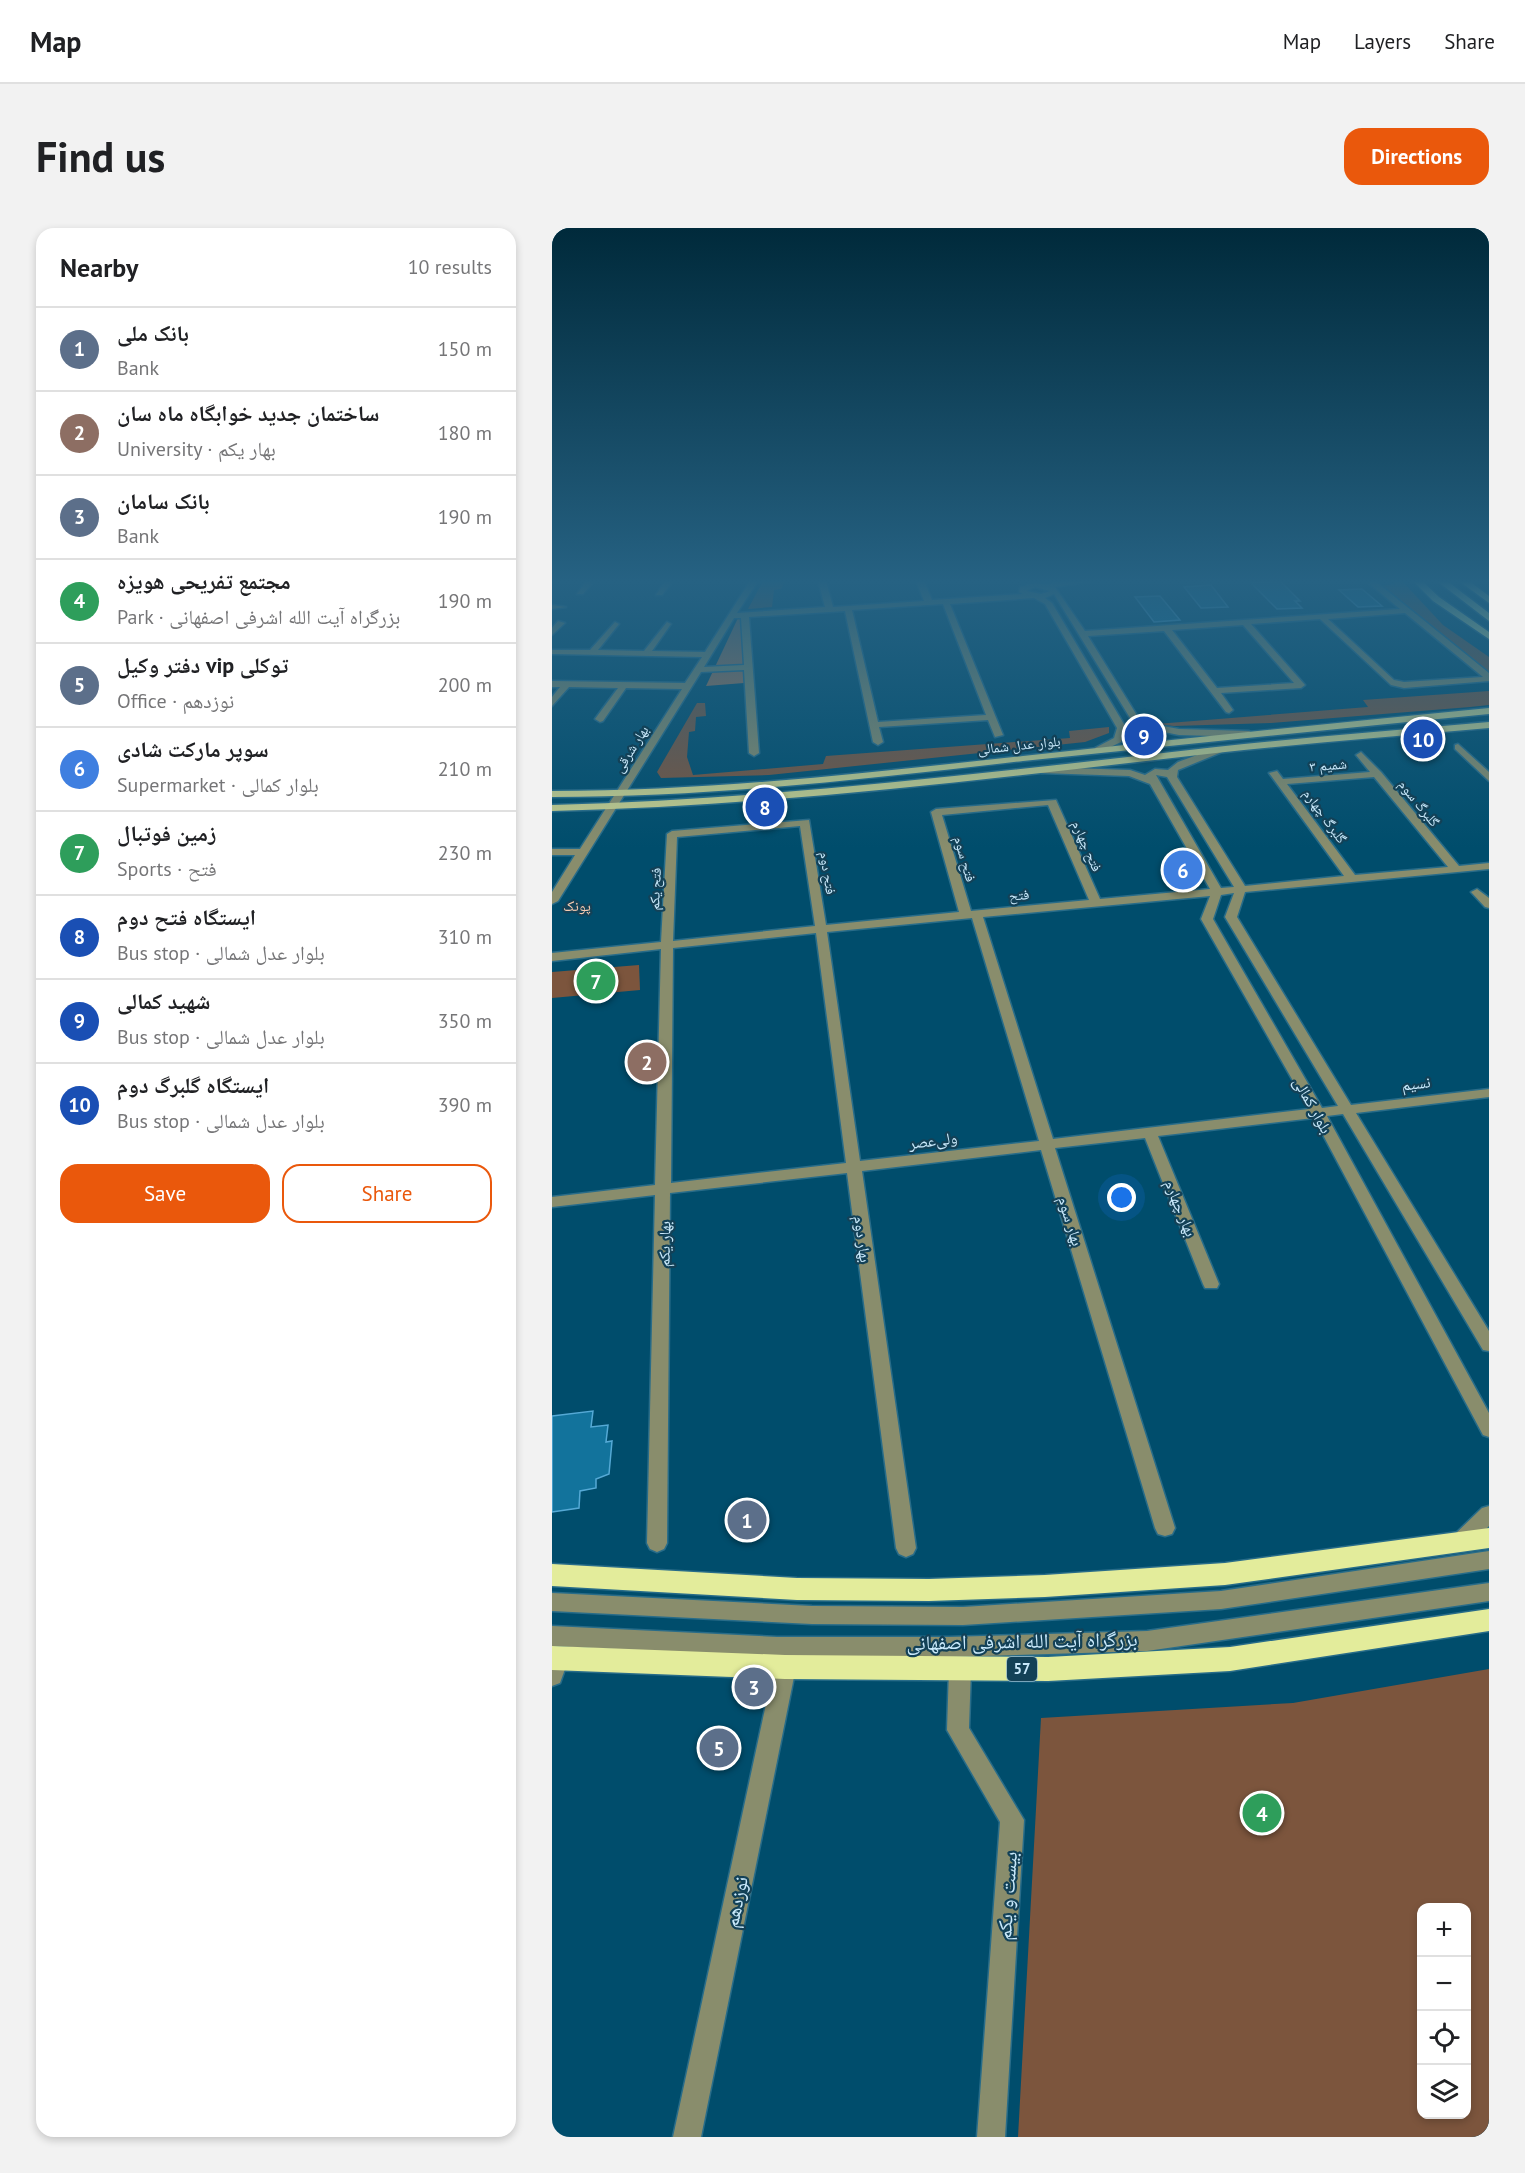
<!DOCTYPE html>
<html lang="en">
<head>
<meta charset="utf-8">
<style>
	:root { --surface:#fff; --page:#f2f2f2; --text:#202124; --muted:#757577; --line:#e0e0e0; --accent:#ea580c }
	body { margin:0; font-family:"PT Sans","Noto Naskh Arabic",sans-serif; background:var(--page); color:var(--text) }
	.controls { position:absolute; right:18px; bottom:18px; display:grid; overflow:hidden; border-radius:12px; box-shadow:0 3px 9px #0003 }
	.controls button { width:54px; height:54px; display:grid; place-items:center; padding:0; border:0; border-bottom:2px solid var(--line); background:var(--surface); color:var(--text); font:30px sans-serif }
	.you { position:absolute; left:570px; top:970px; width:21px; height:21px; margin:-15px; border:4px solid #fff; border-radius:50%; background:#1a73e8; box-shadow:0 0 0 9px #1a73e833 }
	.badge { display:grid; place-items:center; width:39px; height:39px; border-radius:50%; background:var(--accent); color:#fff; font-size:20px; font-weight:700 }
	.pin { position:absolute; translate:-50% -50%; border:3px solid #fff; box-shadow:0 2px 6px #0006 }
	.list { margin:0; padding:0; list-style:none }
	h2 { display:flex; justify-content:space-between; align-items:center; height:78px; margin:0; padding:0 24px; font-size:26px }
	h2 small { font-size:20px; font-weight:400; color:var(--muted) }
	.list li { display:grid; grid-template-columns:39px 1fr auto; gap:18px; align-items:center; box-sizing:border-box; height:84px; padding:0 24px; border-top:2px solid var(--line) }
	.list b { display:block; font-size:22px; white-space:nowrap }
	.list p { margin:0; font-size:20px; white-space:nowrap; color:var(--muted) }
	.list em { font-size:20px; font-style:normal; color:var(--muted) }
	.actions { display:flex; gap:12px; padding:18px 24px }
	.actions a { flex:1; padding:14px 0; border:2px solid var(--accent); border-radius:18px; text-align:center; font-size:21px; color:var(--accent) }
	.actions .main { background:var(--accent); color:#fff }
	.icon { flex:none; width:33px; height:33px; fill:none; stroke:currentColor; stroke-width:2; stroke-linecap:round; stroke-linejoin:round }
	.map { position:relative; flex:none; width:937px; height:1909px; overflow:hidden; border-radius:18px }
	header { display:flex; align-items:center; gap:36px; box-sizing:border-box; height:84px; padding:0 30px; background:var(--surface); border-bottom:2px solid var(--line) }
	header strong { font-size:28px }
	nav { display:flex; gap:33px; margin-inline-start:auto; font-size:21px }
	.intro { display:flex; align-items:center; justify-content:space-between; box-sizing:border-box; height:144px; padding:0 36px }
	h1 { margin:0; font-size:42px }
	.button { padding:15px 27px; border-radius:18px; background:var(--accent); color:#fff; font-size:21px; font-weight:700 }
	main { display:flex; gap:36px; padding:0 36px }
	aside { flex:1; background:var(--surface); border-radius:18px; box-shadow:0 3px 9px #0003 }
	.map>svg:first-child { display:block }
</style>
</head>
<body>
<header>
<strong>Map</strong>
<nav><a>Map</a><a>Layers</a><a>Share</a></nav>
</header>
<div class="intro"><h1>Find us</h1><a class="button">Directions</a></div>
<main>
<aside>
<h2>Nearby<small>10 results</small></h2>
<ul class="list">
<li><span class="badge" style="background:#5c6f8a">1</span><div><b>بانک ملی</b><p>Bank</p></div><em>150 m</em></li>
<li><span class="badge" style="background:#8d6e63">2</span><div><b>ساختمان جدید خوابگاه ماه سان</b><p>University · بهار یکم</p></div><em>180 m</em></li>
<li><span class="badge" style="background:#5c6f8a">3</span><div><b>بانک سامان</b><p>Bank</p></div><em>190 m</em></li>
<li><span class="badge" style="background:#2e9e5b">4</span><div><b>مجتمع تفریحی هویزه</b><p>Park · بزرگراه آیت الله اشرفی اصفهانی</p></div><em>190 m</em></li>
<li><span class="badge" style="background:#5c6f8a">5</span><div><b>دفتر وکیل vip توکلی</b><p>Office · نوزدهم</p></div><em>200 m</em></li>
<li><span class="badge" style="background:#3f7fe0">6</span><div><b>سوپر مارکت شادی</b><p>Supermarket · بلوار کمالی</p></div><em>210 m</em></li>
<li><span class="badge" style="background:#2e9e5b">7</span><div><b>زمین فوتبال</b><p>Sports · فتح</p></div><em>230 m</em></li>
<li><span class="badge" style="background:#1a4fb4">8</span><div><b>ایستگاه فتح دوم</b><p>Bus stop · بلوار عدل شمالی</p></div><em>310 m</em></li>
<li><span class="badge" style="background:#1a4fb4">9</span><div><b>شهید کمالی</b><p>Bus stop · بلوار عدل شمالی</p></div><em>350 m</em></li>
<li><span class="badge" style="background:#1a4fb4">10</span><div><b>ایستگاه گلبرگ دوم</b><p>Bus stop · بلوار عدل شمالی</p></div><em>390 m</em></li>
</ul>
<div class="actions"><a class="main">Save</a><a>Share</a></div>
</aside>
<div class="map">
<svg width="937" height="1909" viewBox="0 0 937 1909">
	<rect width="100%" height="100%" fill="#004d6c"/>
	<g fill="#7c553d" fill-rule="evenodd">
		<path d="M211,353H233L229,361L222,362L220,379L196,381Z"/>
		<path d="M841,353H850L891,397L937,429V445L844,372L830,358L843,356Z"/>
		<path d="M937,463V477L918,479L719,495L622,498L604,496L816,479L811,472Z"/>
		<path d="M145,475H153L154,488L144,489L143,503L137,504L135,529L141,547L271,536L274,528L518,510L517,503L557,499V505L533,514L217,547L109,550L105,544Z"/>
		<path d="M87,737L88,762L0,770V744Z"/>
		<path d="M937,1441V1909H466L489,1490L741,1475ZM870,1680H914V1886H870Z"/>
	</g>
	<path fill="#a87453" d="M186,390L190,391L192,455L154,458Z"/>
	<g fill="#12739c" stroke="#55a9d5" stroke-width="1.5">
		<path d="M728,353L748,373H743L750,380L725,381L699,355Z"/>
		<path d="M659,357L676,379L649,380L632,359Z"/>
		<path d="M810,361L830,378L806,379L787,362Z"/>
		<path d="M608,368L628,392L602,394L583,369Z"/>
		<path d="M41,1183L39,1199L56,1197L54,1214L60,1213L57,1246L44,1251V1260L28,1263L27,1280L0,1284V1188Z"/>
	</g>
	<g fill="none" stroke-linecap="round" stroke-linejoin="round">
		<defs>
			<g id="minor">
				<path d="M34,353H42L31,366H25Z"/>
				<path d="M113,353H121L110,367H104Z"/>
				<path d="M198,353H206L185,385L273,379L266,353H274L281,379L372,373L364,353H372L380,372L471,366L467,364L468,359L483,355L497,357L502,353H540L503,359L533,403L848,381L814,353H823L937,445V453L852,460L839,457L768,391L699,396L753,457L749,460L669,465L681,482L677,485L674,484L612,403L536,408L589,494L627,501L697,503L702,506L697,509L627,507L592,500L583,506L573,504L569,514L546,525L543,524V520L562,510L565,500L493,376L482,370L398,376L451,507L443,509L436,492L327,499L331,514L326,517L321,514L293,383L197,389L207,525L202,528L197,525L192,442L149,444L6,673L0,676V664L23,627H0V621H28L130,461L74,460L51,493L48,494L43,491L66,460L17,459L0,478V469L8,459H0V453L133,455L150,429L0,426V422H38L63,394L67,396L46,422L92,423L115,394L119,396L100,423L153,424ZM483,359L498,363L489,366L475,363ZM502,366L583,498L581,500L573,498L500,375L493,370ZM391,376L434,487L326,494L300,382ZM853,385L931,449L852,454L842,452L776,391ZM182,390H189L192,437L152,439ZM691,397L742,455L665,460L620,402Z"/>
				<path d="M0,377L14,379L0,381Z"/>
				<path d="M6,393L13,395L0,407V400Z"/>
				<path d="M906,516L937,544V553L903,521V517Z"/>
				<path d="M667,519L672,522L670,524L626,542L625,549L693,658L792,648L717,545L725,543L731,551L818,544L804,527L809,524L829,544L907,638L937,635V641L693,664L685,689L799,877L937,861V869L804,885L937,1103V1123L931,1122L791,886L775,888L937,1185V1209L931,1207L762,890L606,908L667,1056L665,1060H653L651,1056L593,910L503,920L623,1300L620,1306L613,1308L606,1306L603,1300L489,922L310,943L364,1320L361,1326L354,1329L347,1326L344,1320L295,945L118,965L115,1315L112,1321L105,1324L98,1321L95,1315L103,967L0,979V969L103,957L109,721L0,733V725L109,714L115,606L120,603L257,592L274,697L407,684L379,584L384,581L504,572L548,671L658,661L598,556L577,548L490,545L485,542L490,539L578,542L593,547L603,541L616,542L626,534ZM604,547L615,549L682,659L669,660ZM822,549L896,639L803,647L735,556ZM496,577L537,672L419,683L390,587ZM248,598L263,698L121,713L125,609ZM682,665L673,689L786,878L770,880L661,691L669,667ZM658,668L649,691L757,881L501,911L431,689ZM420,690L487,913L308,933L275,704ZM264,705L294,935L119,955L121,720Z"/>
				<path d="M925,661L937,670V680L933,679L919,664Z"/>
				<path d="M937,1278V1298C927,1308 915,1327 900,1321L897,1315L900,1309L930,1280Z"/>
				<path d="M937,1323V1341L669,1381L411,1397L260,1396L0,1383V1365L260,1378L411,1379L669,1363Z"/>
				<path d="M937,1355V1373L595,1423L397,1429H225L0,1418V1398L225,1409H397L595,1403Z"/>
				<path d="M6,1420L13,1423L17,1430L8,1455L0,1458V1422Z"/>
				<path d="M233,1429L240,1432L244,1439L149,1909H121L222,1439L226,1432Z"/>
				<path d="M408,1431L415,1434L419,1441L417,1500L472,1592L453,1909H425L448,1594L395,1502L397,1441L401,1434Z"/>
			</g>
			<g id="major">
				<path d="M937,480V486C782,501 626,517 471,533C314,551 158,569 0,569V563C158,563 314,545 471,528C626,511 782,495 937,480Z"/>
				<path d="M937,494V500C846,508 755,515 664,525C443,550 223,578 0,583V577C223,571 443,544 664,519C755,509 846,502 937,494Z"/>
			</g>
			<g id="highway">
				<path d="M861,353H870L887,369L937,404V411L881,373Z"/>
				<path d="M885,353H895L937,385V393Z"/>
				<path d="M907,353H917L937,368V375Z"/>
				<path d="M937,1300V1320L673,1357L493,1369L377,1373L245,1372L0,1358V1336L245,1350L377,1351L493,1347L673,1335Z"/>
				<path d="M937,1381V1403L678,1443L496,1453L233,1451L0,1442V1418L233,1427L496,1429L678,1419Z"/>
			</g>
		</defs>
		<use href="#minor" stroke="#286c89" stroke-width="3"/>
		<use href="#major" stroke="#286c89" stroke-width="3"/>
		<use href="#highway" stroke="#286c89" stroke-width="3"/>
		<use href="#minor" fill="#898d6c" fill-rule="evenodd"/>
		<use href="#major" fill="#cad18e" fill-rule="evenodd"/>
		<use href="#highway" fill="#e3ec9b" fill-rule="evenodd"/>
	</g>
	<linearGradient id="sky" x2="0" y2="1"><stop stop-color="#002a3b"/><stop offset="0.57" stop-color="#266283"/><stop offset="1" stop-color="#266283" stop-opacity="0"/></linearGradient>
	<rect width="937" height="620" fill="url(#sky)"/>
	<g text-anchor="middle" stroke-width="4.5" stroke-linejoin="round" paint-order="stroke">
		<g font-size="14" fill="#c9e9fb" stroke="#134157">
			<text transform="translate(467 517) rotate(-6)" y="5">بلوار عدل شمالی</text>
			<text transform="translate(79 521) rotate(-58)" y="5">بهار شرقی</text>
			<text transform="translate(776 537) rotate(-5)" y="5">شمیم ۳</text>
			<text transform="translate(867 575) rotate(51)" y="5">گلبرگ سوم</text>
			<text transform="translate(773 588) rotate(54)" y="5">گلبرگ چهارم</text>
			<text transform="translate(535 618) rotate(66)" y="5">فتح چهارم</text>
			<text transform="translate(413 631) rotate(74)" y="5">فتح سوم</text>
			<text transform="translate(276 645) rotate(81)" y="5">فتح دوم</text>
			<text transform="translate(103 661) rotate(-87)" y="5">فتح یکم</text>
			<text transform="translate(467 667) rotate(-5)" y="5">فتح</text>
		</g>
		<g font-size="15" fill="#f7ccb2" stroke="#134157">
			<text x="25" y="683">پونک</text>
		</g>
		<rect fill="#134157" stroke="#92b7ca" stroke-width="1.5" x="455" y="1429" width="30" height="24" rx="4.5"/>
		<g font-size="15" font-weight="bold" fill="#c9e9fb">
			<text x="470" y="1446">57</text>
		</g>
		<g font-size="16" fill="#c9e9fb" stroke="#134157">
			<text transform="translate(864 855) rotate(-7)" y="6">نسیم</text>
			<text transform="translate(761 877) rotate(61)" y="6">بلوار کمالی</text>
			<text transform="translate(381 912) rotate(-7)" y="6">ولی‌عصر</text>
			<text transform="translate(629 980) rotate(68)" y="6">بهار چهارم</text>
			<text transform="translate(519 993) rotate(73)" y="6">بهار سوم</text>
			<text transform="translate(311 1011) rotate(82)" y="6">بهار دوم</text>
			<text transform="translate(112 1016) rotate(-89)" y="6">بهار یکم</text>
		</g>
		<g font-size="20" fill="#c9e9fb" stroke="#134157">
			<text transform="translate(470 1413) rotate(-1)" y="7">بزرگراه آیت الله اشرفی اصفهانی</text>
			<text transform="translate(455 1668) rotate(-86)" y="7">بیست و یکم</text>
			<text transform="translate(184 1674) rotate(-78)" y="7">نوزدهم</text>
		</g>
	</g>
</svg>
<div class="controls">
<button>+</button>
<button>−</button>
<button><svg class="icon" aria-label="locate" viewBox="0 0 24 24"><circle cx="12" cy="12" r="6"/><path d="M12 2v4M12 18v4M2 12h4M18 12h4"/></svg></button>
<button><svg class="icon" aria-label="layers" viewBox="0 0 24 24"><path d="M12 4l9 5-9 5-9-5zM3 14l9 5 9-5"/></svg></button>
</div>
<div class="you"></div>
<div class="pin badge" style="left:195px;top:1292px;background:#5c6f8a">1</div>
<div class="pin badge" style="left:95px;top:834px;background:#8d6e63">2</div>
<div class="pin badge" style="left:202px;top:1459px;background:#5c6f8a">3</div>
<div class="pin badge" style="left:710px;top:1585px;background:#2e9e5b">4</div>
<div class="pin badge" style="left:167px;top:1520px;background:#5c6f8a">5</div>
<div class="pin badge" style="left:631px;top:642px;background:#3f7fe0">6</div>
<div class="pin badge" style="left:44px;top:753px;background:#2e9e5b">7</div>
<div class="pin badge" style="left:213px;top:579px;background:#1a4fb4">8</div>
<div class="pin badge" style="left:592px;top:508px;background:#1a4fb4">9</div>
<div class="pin badge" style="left:871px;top:511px;background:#1a4fb4">10</div>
</div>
</main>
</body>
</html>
